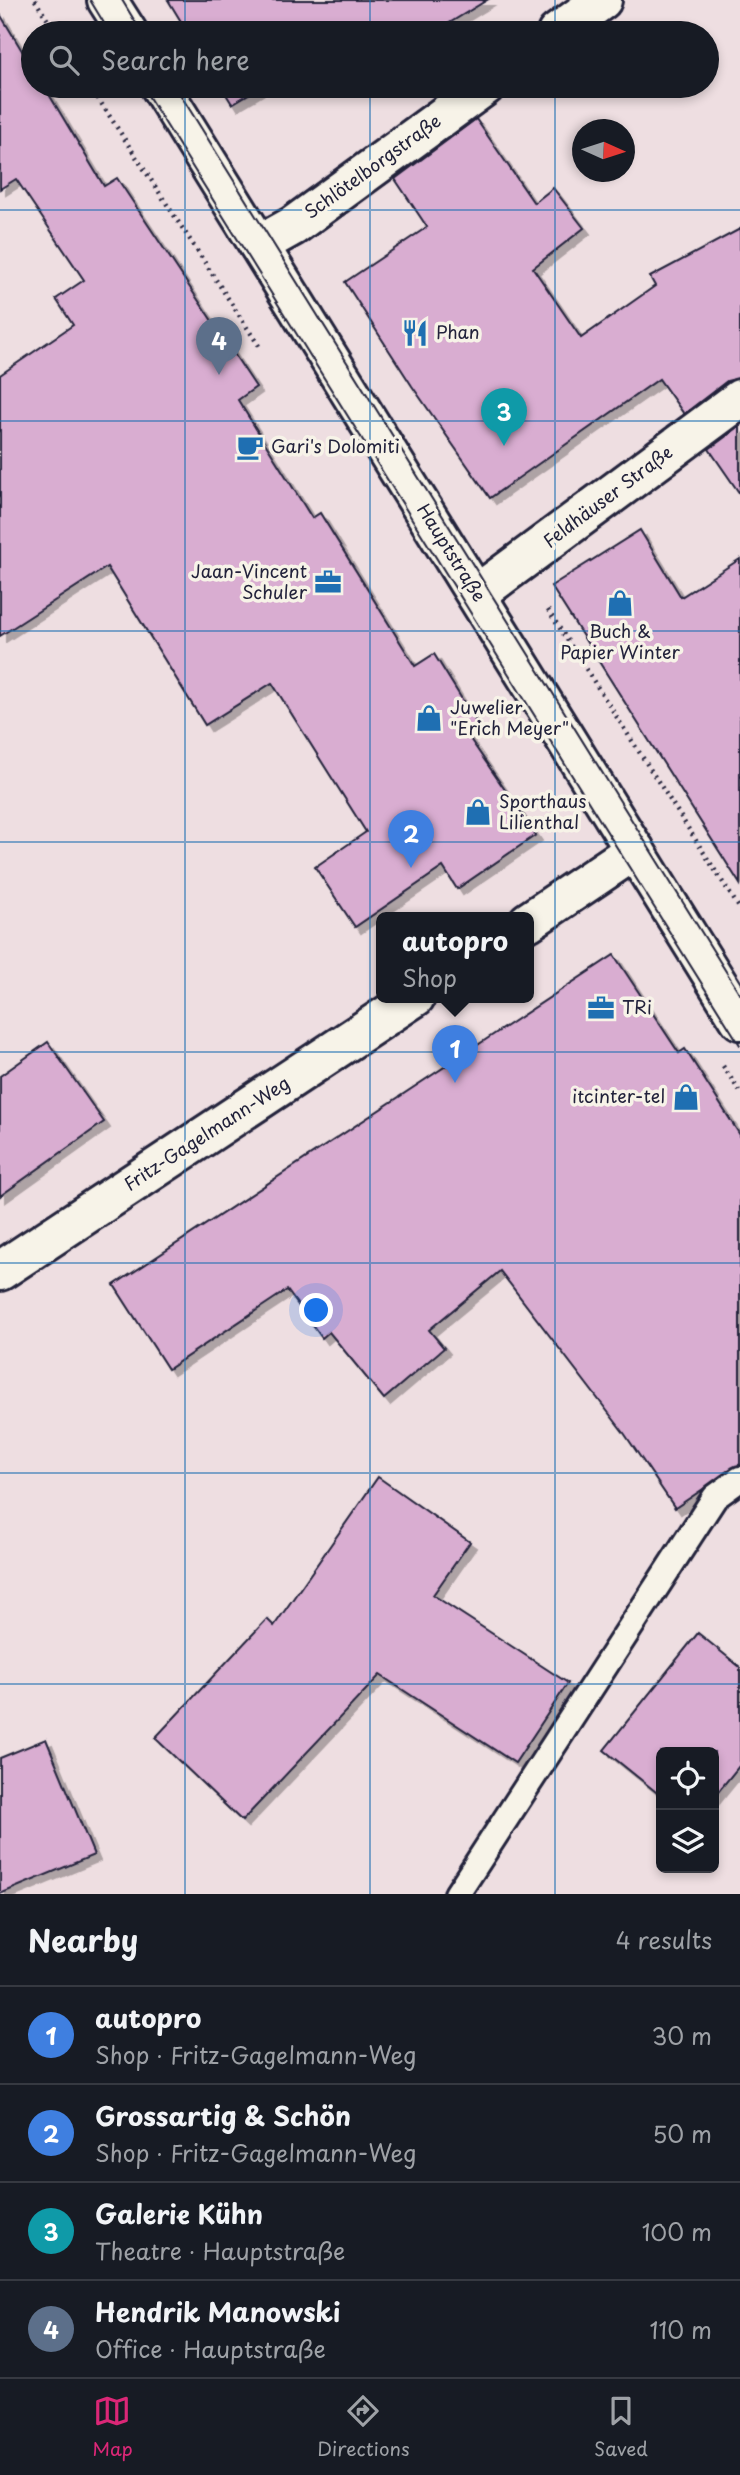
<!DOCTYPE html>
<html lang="en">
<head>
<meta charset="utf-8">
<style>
	:root { --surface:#171b24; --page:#242831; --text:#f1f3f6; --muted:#9ea1a6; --line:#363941; --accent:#db2777 }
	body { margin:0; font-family:"Playpen Sans",sans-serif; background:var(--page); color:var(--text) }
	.controls { position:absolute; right:21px; bottom:21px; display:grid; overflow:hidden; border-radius:10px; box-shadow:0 4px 10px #0003 }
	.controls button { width:63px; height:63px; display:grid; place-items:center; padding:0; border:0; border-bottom:2px solid var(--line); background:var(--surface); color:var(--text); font:35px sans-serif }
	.compass { position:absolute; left:572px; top:119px; width:63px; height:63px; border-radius:50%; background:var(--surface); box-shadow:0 4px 10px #0003; rotate:93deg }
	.you { position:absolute; left:317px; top:1311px; width:24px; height:24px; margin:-18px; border:5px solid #fff; border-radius:50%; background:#1a73e8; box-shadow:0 0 0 10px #1a73e833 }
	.badge { display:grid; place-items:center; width:46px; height:46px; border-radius:50%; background:var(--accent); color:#fff; font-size:23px; font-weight:700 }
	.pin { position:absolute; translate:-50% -58px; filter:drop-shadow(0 2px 4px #0008) }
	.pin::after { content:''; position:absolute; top:37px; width:24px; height:21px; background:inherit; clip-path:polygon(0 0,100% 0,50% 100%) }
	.popup { position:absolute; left:376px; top:912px; width:158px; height:91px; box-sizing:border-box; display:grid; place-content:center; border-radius:10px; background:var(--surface); filter:drop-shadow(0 2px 5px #0005); font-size:23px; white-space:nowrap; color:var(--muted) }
	.popup b { font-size:26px; color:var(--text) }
	.popup::after { content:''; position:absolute; left:50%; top:100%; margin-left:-14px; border:14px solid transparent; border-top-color:var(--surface) }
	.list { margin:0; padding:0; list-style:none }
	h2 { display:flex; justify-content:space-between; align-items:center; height:91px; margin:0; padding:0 28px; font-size:30px }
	h2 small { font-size:23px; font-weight:400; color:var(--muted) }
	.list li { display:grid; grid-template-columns:46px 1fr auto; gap:21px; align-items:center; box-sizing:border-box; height:98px; padding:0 28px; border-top:2px solid var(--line) }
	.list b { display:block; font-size:26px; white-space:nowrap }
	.list p { margin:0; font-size:23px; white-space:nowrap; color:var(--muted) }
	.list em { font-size:23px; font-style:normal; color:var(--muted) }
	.icon { flex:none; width:38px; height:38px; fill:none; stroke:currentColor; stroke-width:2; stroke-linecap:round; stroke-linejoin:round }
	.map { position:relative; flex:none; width:740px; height:1894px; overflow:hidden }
	.search { position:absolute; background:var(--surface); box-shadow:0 4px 10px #0003; left:21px; right:21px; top:21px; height:77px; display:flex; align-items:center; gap:18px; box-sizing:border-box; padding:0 24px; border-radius:38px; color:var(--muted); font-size:26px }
	.sheet { height:483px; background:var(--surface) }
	nav { display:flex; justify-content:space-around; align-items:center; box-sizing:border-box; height:98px; border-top:2px solid var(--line); background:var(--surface); font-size:19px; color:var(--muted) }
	nav a { display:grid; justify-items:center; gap:4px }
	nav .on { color:var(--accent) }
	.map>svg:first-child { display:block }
</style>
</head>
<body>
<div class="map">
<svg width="740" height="1894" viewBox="0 0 740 1894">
	<defs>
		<filter id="shadow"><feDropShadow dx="6" dy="6" stdDeviation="0" flood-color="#0004"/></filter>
	</defs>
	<rect width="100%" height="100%" fill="#eedee1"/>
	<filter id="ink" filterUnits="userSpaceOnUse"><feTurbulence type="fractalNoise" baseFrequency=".0143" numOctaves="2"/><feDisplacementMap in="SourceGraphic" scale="14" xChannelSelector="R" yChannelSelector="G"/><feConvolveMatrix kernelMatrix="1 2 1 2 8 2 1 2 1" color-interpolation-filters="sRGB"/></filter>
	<g filter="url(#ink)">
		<g fill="#d9add1" stroke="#22223b" stroke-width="2" filter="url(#shadow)">
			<path d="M168,0H487L433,33H188Z"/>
			<path d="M0,14L33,69V86H44L104,186L117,178L256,387L238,400L312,518L320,513L415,666L434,654L478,725L466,733L536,835L457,889L443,867L355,927L315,867L366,832L272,683L205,725L107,567L0,636V375L73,325L56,299L84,280L16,179L0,189Z"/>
			<path d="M221,86H262L232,104Z"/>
			<path d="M476,119L534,203L553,188L584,228L533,268L581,338L655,286L650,277L740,229V378L727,381L684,414L659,379L490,498L412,386L345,282L427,227L395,179Z"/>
			<path d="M740,426V494L709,449Z"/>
			<path d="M640,530L681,597L740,559V884L551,586Z"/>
			<path d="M614,955L679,1053L685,1049L740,1135V1464L675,1508L624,1433L500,1271L429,1330L444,1348L384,1399L329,1332L322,1338L287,1290L168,1369L114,1285Z"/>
			<path d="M48,1042L104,1122L0,1196V1076Z"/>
			<path d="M378,1477L470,1542L433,1595L568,1683L515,1763L380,1675L242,1821L155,1738L267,1619L274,1626Z"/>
			<path d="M698,1633L740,1667V1765L714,1797V1752H661V1796L604,1750Z"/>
			<path d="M46,1739L94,1855L0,1894V1758Z"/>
		</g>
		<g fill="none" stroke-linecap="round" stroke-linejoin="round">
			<defs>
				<path id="lane" d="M457,1894L715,1497L740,1479"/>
				<g id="street">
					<path d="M557,33L602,0"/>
					<path d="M259,245L293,226L485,86"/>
					<path d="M477,594L740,399"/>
					<path d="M528,922L635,850"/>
					<path d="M0,1271L415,997"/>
				</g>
				<g id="secondary">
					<path d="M107,0L128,33"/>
					<path d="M160,86L740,1020"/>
				</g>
			</defs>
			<use href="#lane" stroke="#22223b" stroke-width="30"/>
			<use href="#street" stroke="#22223b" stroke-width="44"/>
			<use href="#secondary" stroke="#22223b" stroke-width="44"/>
			<g stroke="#22223b" stroke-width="4.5" stroke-dasharray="2 5" stroke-linecap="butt">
				<path d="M35,0L56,33"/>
				<path d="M90,86L261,349"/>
				<path d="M548,610L740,909"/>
				<path d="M723,1066L740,1092"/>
			</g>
			<use href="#lane" stroke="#f7f3e8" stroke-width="24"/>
			<use href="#street" stroke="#f7f3e8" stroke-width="38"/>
			<use href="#secondary" stroke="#f7f3e8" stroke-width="38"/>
			<g stroke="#22223b" stroke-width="2">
				<path d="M90,0L110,33"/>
				<path d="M122,0L142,33"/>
				<path d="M142,86L740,1045"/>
				<path d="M175,86L740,994"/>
			</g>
		</g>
	</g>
	<path fill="none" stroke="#1f6fb2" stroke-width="2" stroke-opacity="0.55" d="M185,0V33M370,0V33M555,0V33M185,86V1894M370,86V1894M555,86V1894M0,210H740M0,421H740M0,631H740M0,842H740M0,1052H740M0,1263H740M0,1473H740M0,1684H740"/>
	<defs>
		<symbol id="restaurant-bare" viewBox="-9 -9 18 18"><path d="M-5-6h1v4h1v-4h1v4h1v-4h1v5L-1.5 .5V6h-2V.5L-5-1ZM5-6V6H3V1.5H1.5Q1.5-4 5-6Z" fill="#1f6fb2" stroke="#f7f3e8" stroke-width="2.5" paint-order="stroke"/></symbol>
		<symbol id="cafe-bare" viewBox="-9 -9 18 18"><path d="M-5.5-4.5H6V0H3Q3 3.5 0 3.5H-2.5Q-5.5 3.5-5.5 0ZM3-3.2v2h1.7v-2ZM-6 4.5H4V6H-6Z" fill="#1f6fb2" stroke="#f7f3e8" stroke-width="2.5" paint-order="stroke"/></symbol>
		<symbol id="office-bare" viewBox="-9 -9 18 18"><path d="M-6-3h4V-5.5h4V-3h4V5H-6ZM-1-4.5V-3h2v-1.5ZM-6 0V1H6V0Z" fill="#1f6fb2" stroke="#f7f3e8" stroke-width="2.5" paint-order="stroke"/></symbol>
		<symbol id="shop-bare" viewBox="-9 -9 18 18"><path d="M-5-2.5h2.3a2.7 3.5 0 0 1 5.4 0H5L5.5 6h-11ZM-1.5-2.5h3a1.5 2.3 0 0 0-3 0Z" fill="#1f6fb2" stroke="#f7f3e8" stroke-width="2.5" paint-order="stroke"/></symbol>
	</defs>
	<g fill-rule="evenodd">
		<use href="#restaurant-bare" x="396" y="314" width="38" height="38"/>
		<use href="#cafe-bare" x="231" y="428" width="38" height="38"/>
		<use href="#office-bare" x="309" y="563" width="38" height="38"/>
		<use href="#shop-bare" x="601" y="584" width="38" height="38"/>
		<use href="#shop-bare" x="410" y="699" width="38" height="38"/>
		<use href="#shop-bare" x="459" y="793" width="38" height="38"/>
		<use href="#office-bare" x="582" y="989" width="38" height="38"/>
		<use href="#shop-bare" x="667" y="1078" width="38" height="38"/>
	</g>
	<g text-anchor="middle" stroke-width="7" stroke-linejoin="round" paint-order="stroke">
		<g font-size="18" fill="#22223b" stroke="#f7f3e8">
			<text transform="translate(373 167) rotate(-36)" y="6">Schlötelborgstraße</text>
			<text transform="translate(608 497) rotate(-37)" y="6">Feldhäuser Straße</text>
			<text transform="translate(451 553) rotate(58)" y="6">Hauptstraße</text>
			<text transform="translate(207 1134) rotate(-33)" y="6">Fritz-Gagelmann-Weg</text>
		</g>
		<g font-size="18" fill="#22223b" stroke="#f7f3e8" text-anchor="start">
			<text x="436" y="339">Phan</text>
			<text x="271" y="453">Gari's Dolomiti</text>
			<text x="307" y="578" text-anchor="end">Jaan-Vincent<tspan x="307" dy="21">Schuler</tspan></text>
			<text x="620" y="638" text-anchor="middle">Buch &amp;<tspan x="620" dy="21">Papier Winter</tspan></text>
			<text x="450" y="714">Juwelier<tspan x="450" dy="21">"Erich Meyer"</tspan></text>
			<text x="499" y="808">Sporthaus<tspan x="499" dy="21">Lilienthal</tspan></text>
			<text x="622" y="1014">TRi</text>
			<text x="665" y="1103" text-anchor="end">itcinter-tel</text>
		</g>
	</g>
</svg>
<div class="controls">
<button><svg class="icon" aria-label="locate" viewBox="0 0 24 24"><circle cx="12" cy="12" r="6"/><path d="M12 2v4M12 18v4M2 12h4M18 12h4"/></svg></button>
<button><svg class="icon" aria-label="layers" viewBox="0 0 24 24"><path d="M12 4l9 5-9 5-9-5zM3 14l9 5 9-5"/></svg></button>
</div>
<svg class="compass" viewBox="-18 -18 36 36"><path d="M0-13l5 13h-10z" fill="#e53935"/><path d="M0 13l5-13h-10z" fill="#9ea1a6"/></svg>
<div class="you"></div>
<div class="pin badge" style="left:455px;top:1083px;background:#3f7fe0">1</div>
<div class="popup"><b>autopro</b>Shop</div>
<div class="pin badge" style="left:411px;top:868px;background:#3f7fe0">2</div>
<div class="pin badge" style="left:504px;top:446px;background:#0f9aa8">3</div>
<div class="pin badge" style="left:219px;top:375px;background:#5c6f8a">4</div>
<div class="search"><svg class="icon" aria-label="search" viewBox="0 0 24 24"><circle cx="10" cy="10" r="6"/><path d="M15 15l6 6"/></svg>Search here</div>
</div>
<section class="sheet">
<h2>Nearby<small>4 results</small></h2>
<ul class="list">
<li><span class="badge" style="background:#3f7fe0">1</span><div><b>autopro</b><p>Shop · Fritz-Gagelmann-Weg</p></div><em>30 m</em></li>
<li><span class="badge" style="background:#3f7fe0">2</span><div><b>Grossartig &amp; Schön</b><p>Shop · Fritz-Gagelmann-Weg</p></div><em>50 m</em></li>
<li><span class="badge" style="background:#0f9aa8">3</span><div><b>Galerie Kühn</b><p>Theatre · Hauptstraße</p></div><em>100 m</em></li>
<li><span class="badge" style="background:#5c6f8a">4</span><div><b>Hendrik Manowski</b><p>Office · Hauptstraße</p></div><em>110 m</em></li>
</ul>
</section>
<nav>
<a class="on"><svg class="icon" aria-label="map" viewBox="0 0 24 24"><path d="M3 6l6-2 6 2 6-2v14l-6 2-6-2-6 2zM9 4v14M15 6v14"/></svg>Map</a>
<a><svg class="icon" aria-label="directions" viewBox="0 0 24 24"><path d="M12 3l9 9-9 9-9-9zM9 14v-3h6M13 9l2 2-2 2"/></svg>Directions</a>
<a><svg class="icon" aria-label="saved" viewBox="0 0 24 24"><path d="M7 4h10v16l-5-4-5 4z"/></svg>Saved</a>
</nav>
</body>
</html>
